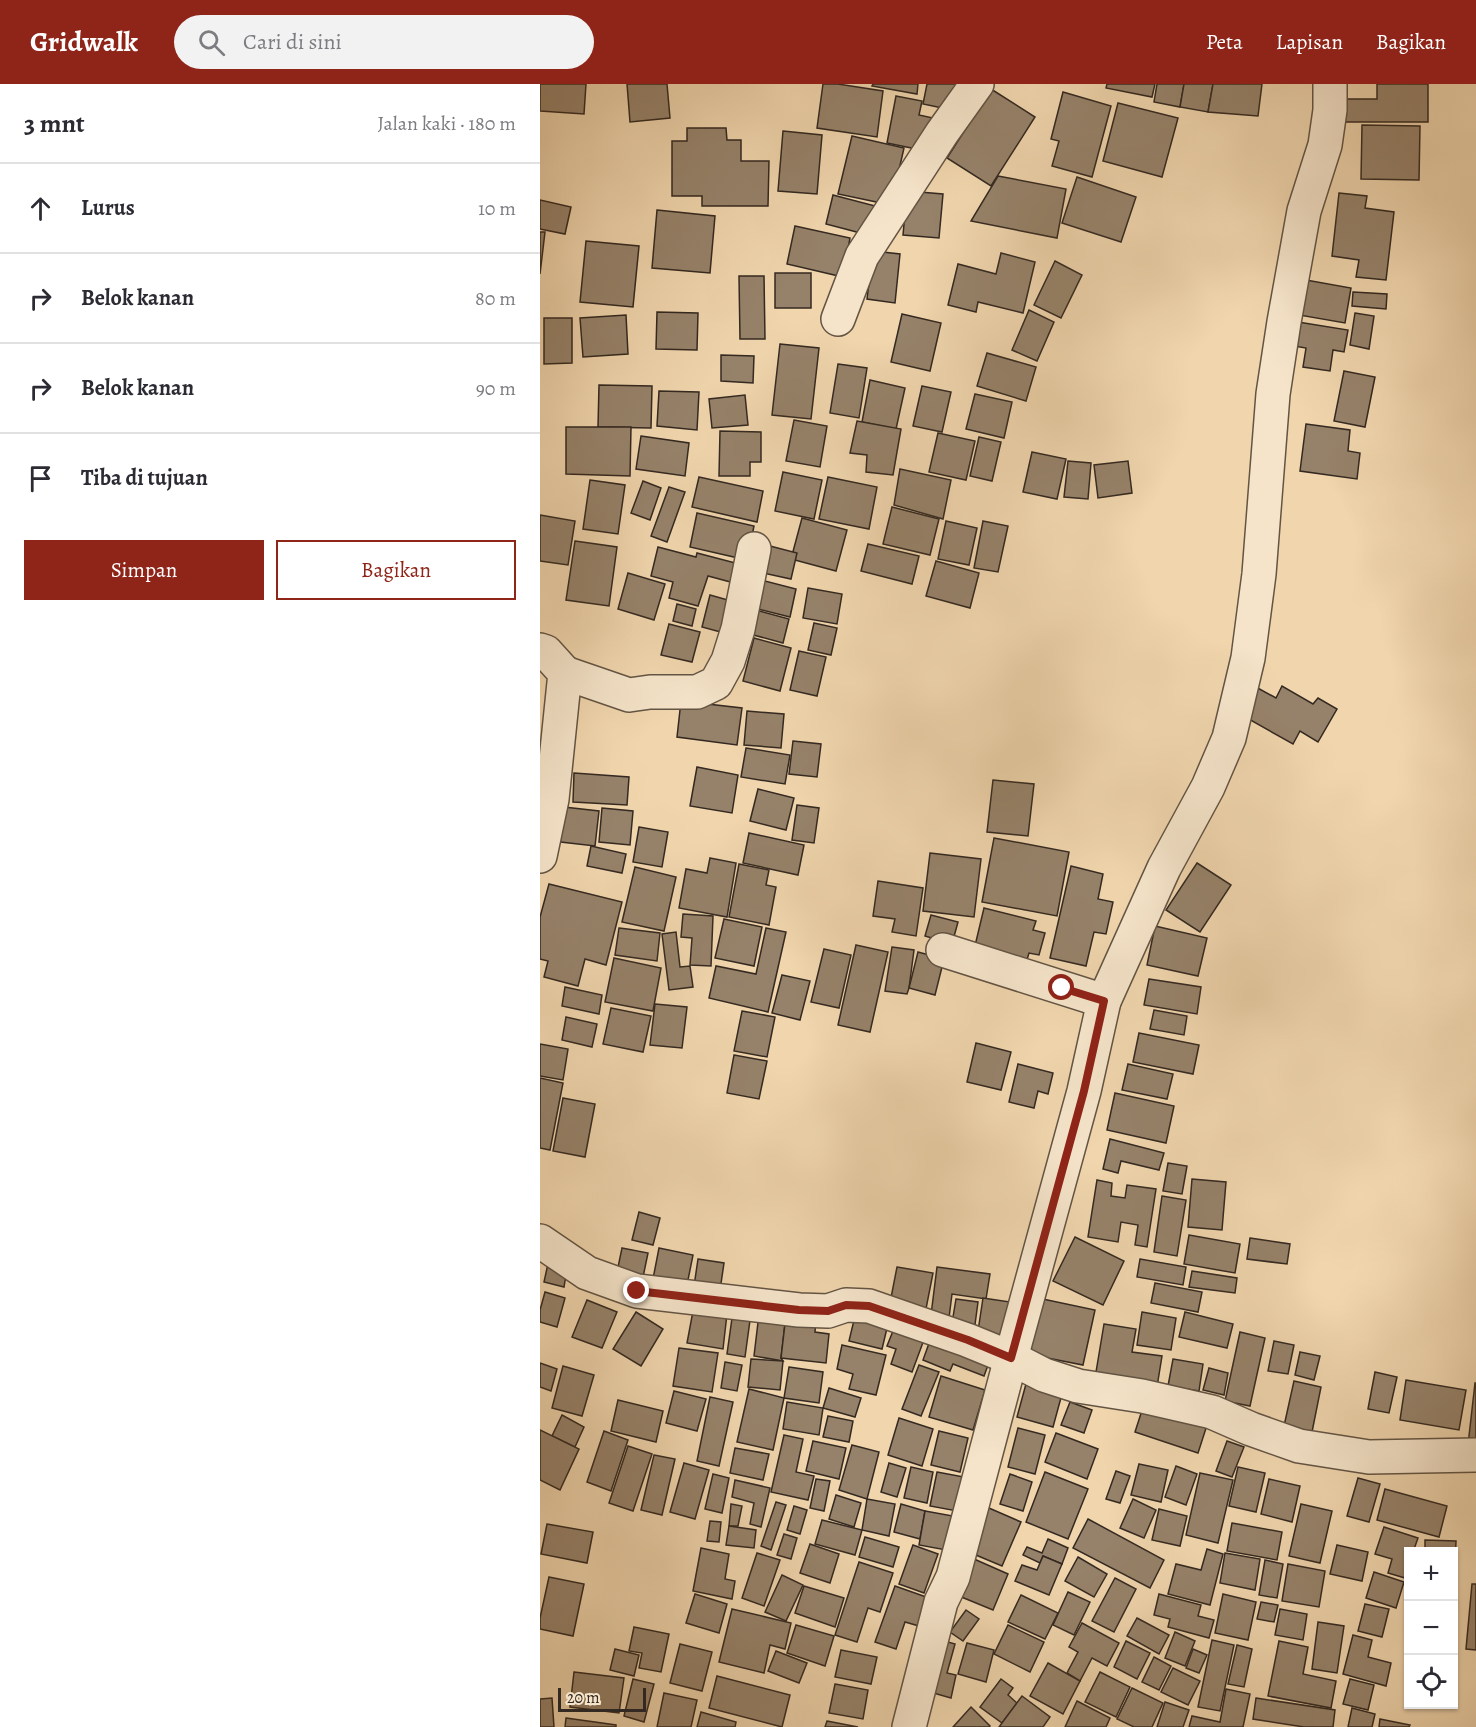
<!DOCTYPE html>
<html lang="id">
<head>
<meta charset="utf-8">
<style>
	:root { --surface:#fff; --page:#f2f2f3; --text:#2b2b33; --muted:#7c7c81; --line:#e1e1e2; --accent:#8f2418 }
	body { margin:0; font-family:Alegreya,serif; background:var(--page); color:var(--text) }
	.controls { position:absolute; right:18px; bottom:18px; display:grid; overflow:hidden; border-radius:0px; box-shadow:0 2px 4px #0004 }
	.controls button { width:54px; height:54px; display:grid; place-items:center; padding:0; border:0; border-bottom:2px solid var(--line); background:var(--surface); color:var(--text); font:30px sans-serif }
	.scale { position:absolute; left:18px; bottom:15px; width:88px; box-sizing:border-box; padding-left:6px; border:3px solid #342921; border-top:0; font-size:16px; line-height:21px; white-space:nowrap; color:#342921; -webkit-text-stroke:4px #f5e4ca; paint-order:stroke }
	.stop { position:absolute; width:18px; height:18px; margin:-14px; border:4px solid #8f2418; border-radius:50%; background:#fff }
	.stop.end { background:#8f2418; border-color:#fff; box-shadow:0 2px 6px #0008 }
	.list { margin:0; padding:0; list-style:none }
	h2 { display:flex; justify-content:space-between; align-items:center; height:78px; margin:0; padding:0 24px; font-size:26px }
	h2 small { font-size:20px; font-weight:400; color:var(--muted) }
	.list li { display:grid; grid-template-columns:39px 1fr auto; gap:18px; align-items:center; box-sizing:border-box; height:90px; padding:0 24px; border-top:2px solid var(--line) }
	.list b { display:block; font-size:22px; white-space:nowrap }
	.list em { font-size:20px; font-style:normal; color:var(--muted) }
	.actions { display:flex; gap:12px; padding:18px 24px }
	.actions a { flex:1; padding:14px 0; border:2px solid var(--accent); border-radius:0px; text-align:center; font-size:21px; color:var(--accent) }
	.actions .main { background:var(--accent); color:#fff }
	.icon { flex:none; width:33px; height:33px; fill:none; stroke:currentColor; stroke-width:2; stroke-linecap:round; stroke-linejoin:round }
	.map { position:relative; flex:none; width:936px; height:1643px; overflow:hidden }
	header { display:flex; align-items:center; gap:36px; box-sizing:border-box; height:84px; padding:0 30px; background:var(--accent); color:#fff }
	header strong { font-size:28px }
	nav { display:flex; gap:33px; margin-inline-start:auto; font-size:21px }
	.search { width:420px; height:54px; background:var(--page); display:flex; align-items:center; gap:15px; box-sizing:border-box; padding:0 21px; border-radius:33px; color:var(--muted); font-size:22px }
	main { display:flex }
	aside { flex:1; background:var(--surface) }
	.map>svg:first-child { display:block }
</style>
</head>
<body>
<header>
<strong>Gridwalk</strong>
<div class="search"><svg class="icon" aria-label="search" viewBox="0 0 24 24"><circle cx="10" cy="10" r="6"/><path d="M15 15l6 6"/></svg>Cari di sini</div>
<nav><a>Peta</a><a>Lapisan</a><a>Bagikan</a></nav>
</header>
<main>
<aside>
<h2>3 mnt<small>Jalan kaki · 180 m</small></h2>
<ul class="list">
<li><svg class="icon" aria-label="ahead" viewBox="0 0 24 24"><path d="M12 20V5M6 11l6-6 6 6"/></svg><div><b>Lurus</b></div><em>10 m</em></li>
<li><svg class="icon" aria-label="right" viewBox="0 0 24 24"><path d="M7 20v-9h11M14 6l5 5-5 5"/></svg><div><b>Belok kanan</b></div><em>80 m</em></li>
<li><svg class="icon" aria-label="right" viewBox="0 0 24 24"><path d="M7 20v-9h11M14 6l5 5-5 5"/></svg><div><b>Belok kanan</b></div><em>90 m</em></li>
<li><svg class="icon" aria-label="arrive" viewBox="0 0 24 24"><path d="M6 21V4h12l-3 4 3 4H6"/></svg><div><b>Tiba di tujuan</b></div></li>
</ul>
<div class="actions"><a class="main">Simpan</a><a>Bagikan</a></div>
</aside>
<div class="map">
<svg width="936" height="1643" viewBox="0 0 936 1643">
	<rect width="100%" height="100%" fill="#f0d5ad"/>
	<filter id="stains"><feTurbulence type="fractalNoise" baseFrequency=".00333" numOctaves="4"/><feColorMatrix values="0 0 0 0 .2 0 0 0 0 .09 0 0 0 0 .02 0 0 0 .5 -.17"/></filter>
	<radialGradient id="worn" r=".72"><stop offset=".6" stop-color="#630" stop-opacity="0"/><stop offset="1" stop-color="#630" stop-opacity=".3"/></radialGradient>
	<g fill="#96826a" stroke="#342921" stroke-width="1.5">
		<path d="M0,0H46L44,30L0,27Z"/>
		<path d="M87,0H127L130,34L90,38Z"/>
		<path d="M283,0H298L343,7L337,53L277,44Z"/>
		<path d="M333,0H378L377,10L332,2Z"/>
		<path d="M387,0H423L417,27L383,20Z"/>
		<path d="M567,0H615L612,13L566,4Z"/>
		<path d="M617,0H644L640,23L614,18Z"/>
		<path d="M644,0H673L668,28L640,23Z"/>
		<path d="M673,0H722L718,32L668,28Z"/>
		<path d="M837,0H888V38H805V15H837Z"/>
		<path d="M451,5L495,33L451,102L407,74Z"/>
		<path d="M523,8L571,22L552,93L512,82L519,57L511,55Z"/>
		<path d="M356,12L382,17L379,31L393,34L386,67L347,59Z"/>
		<path d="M578,19L638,34L622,93L563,77Z"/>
		<path d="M822,41L880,42L879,96L821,95Z"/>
		<path d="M147,44H186L187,56H201V77H229L228,122H162V112H132V57H147Z"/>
		<path d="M243,47L282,51L277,110L238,107Z"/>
		<path d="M312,52L364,64L351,121L298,110Z"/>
		<path d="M458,92L526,105L517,154L431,137Z"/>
		<path d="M537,93L596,113L581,158L522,139Z"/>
		<path d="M367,107L403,110L399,154L363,151Z"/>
		<path d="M799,109L827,112L825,124L854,128L846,196L816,193L819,176L792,172Z"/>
		<path d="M293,111L339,123L332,152L286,140Z"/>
		<path d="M0,116L31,123L25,150L0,145Z"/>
		<path d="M117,126L175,132L170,189L112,184Z"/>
		<path d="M255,142L310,154L303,193L247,180Z"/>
		<path d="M0,148H5L0,190Z"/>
		<path d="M46,157L99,162L93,223L40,218Z"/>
		<path d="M333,167L360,170L355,219L327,215Z"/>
		<path d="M461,169L495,178L483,229L438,218L436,228L408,221L418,180L456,190Z"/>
		<path d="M515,177L542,191L521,234L494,221Z"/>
		<rect x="235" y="189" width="36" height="35"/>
		<path d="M199,192H224L225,255H200Z"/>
		<path d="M766,196L811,204L805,239L759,231Z"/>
		<path d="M813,208L847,210L846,225L812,222Z"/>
		<path d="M489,226L514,238L497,277L472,266Z"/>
		<path d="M117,228L158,229L157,266L116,265Z"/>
		<path d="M815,229L834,232L829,265L810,261Z"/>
		<path d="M362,230L401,239L390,287L351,278Z"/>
		<path d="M86,231L88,270L43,273L40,234Z"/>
		<path d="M4,234H32V279L4,280Z"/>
		<path d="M758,238L808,246L804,268L793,266L790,287L763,283L766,264L754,262Z"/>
		<path d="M240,260L279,264L271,335L232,331Z"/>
		<path d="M447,269L496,283L486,317L437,302Z"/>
		<path d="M181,271L214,272L213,299L181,297Z"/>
		<path d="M298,280L327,284L319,334L290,329Z"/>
		<path d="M804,287L835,293L825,343L794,337Z"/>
		<path d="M330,296L365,304L356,345L322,338Z"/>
		<path d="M59,301L112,302L111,344L58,343Z"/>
		<path d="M382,302L411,308L402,348L373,342Z"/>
		<path d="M119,307L159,308L157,346L117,342Z"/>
		<path d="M435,310L472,318L464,354L426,345Z"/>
		<path d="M205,311L208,341L172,344L169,315Z"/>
		<path d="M254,336L287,342L280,383L246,377Z"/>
		<path d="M317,337L361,345L353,391L326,388L327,371L310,369Z"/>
		<path d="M766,340L810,346L808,367L820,369L817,395L760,387Z"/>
		<path d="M26,343H91L90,392L26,390Z"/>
		<path d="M180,347L221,348V378H210V392H179Z"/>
		<path d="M398,349L435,357L426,396L389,388Z"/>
		<path d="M101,352L149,359L145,392L96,385Z"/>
		<path d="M439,353L461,358L452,397L430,392Z"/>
		<path d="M492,368L526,375L517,415L483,408Z"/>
		<path d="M528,377L551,379L548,415L524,413Z"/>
		<path d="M588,377L592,409L558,414L554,381Z"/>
		<path d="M360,385L411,396L403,435L354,421Z"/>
		<path d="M243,388L282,396L274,435L235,427Z"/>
		<path d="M159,393L223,407L217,438L152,423Z"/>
		<path d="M288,393L337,403L329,445L279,435Z"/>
		<path d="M50,396L85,401L78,450L43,445Z"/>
		<path d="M103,397L121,404L110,436L91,429Z"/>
		<path d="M129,403L145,408L127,458L111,452Z"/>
		<path d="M352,423L399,435L390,471L343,460Z"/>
		<path d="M157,429L214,442L207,476L150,463Z"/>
		<path d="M0,431L35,437L28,481L0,477Z"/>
		<path d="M262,434L307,446L296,487L251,475Z"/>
		<path d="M406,437L437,444L429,481L398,475Z"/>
		<path d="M443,437L468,442L458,488L434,484Z"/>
		<path d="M35,457L77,463L69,522L26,516Z"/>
		<path d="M328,460L379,472L372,500L321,487Z"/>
		<path d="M230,462L257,469L251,495L223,489Z"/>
		<path d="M118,463L156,473L157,469L203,481L198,500L168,492L158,522L129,514L133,498L111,492Z"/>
		<path d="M396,477L439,489L430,524L386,512Z"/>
		<path d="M88,489L125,500L114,536L78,525Z"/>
		<path d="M217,495L256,505L250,533L210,523Z"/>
		<path d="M268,504L302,510L297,540L263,534Z"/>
		<path d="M170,511L195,518L188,550L162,543Z"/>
		<path d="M137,520L156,525L152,542L133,537Z"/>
		<path d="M212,525L249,535L243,559L206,549Z"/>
		<path d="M274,539L297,544L291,571L268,566Z"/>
		<path d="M129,540L160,548L152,578L121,571Z"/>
		<path d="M214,554L251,564L240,607L203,597Z"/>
		<path d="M259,567L286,573L277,612L250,606Z"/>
		<path d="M714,602L736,614L742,602L773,620L778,614L797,625L778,658L760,647L753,660L698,629Z"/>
		<path d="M141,617L202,624L197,661L137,653Z"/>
		<path d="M207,627L244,630L241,664L204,661Z"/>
		<path d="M253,657L281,660L277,693L249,690Z"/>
		<path d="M206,664L250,671L245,700L201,693Z"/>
		<path d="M157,683L198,691L192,729L150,722Z"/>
		<path d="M34,689L89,693L87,721L33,718Z"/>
		<path d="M453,696L494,700L488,752L447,748Z"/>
		<path d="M218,705L254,714L246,746L210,737Z"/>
		<path d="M257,721L279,724L274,759L252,756Z"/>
		<path d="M15,722L59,727L55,762L12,757Z"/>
		<path d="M62,724L93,727L90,761L59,758Z"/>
		<path d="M99,743L128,748L122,783L93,778Z"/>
		<path d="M209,749L264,761L258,791L203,779Z"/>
		<path d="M454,754L529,768L517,832L442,818Z"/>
		<path d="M51,762L86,770L82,789L47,782Z"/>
		<path d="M390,769L441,775L434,833L383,827Z"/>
		<path d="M170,774L196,779L187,833L139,824L146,785L167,789Z"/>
		<path d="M657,779L691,801L660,848L626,826Z"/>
		<path d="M199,780L229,786L226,801L236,803L229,841L189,833Z"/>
		<path d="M531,782L563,790L558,815L573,818L566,850L554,848L546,882L510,874Z"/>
		<path d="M95,783L136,793L124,847L82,838Z"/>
		<path d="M338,797L383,804L376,852L352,848L355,835L333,832Z"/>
		<path d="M9,800L82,818L66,881L45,875L38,902L4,893L8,877L0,875V833Z"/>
		<path d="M444,824L496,837L493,846L505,849L499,871L489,869L486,879L434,866Z"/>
		<path d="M143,830L173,832L171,882L150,881L152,854L141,853Z"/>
		<path d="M391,831L418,838L412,860L385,852Z"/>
		<path d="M184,835L222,843L214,882L175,874Z"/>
		<path d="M615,842L667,854L658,892L607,881Z"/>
		<path d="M79,844L120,849L117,877L75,871Z"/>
		<path d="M226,844L246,848L228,928L169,914L176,882L216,890Z"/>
		<path d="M136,848L140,883L150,882L153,903L129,906L122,850Z"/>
		<path d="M316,861L348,868L330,948L298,941Z"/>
		<path d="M352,863L374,866L369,904L367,910L345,907Z"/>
		<path d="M284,865L311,871L299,924L271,918Z"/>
		<path d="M378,868L404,875L395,911L369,904Z"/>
		<path d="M74,874L121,884L113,927L65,918Z"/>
		<path d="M242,891L270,897L260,936L232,929Z"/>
		<path d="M609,895L661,903L657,930L604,921Z"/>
		<path d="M25,903L62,911L59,930L22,922Z"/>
		<path d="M115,920L147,923L142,964L110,961Z"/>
		<path d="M71,924L111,932L103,968L63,960Z"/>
		<path d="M614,926L647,932L644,951L610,945Z"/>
		<path d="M202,927L235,933L227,973L194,967Z"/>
		<path d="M26,933L57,940L52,963L22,956Z"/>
		<path d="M599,949L659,961L653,990L593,978Z"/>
		<path d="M436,959L471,968L461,1006L427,998Z"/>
		<path d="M0,960L28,965L23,996L0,992Z"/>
		<path d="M194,971L227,977L219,1015L187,1009Z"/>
		<path d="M478,980L513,989L508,1010L498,1007L494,1024L469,1018Z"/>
		<path d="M588,980L633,990L627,1015L582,1006Z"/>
		<path d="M0,994L23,999L10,1066L0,1064Z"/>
		<path d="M575,1009L634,1022L626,1059L567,1046Z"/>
		<path d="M23,1014L55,1020L45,1073L13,1067Z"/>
		<path d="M570,1055L624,1069L619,1086L581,1077L578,1089L563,1085Z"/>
		<path d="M628,1079L647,1082L642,1110L623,1107Z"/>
		<path d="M652,1095L686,1098L682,1146L648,1143Z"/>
		<path d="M557,1096L572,1099L571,1112L585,1114L587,1101L616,1105L607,1163L595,1161L598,1141L581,1138L578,1158L548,1153Z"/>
		<path d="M622,1112L646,1116L637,1172L614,1168Z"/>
		<path d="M99,1128L120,1134L113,1161L92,1156Z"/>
		<path d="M649,1151L700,1160L695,1189L644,1180Z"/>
		<path d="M535,1153L584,1177L563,1221L513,1197Z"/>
		<path d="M710,1154L750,1160L747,1180L707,1175Z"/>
		<path d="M82,1164L108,1169L102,1198L76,1193Z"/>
		<path d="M119,1164L153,1171L146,1206L112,1200Z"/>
		<path d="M9,1175L28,1179L24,1203L4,1198Z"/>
		<path d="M158,1175L184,1179L179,1213L153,1209Z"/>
		<path d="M600,1175L646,1183L643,1201L597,1193Z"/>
		<path d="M357,1183L393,1189L385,1230L349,1224Z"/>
		<path d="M397,1183L450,1190L446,1215L412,1210L408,1242L390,1239Z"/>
		<path d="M652,1187L697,1194L695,1209L649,1203Z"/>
		<path d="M615,1199L662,1208L658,1228L611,1219Z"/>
		<path d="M5,1208L25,1214L17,1243L0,1238V1226Z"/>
		<path d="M443,1214L477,1219L464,1257L437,1254Z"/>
		<path d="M498,1214L555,1226L543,1281L487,1270Z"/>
		<path d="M416,1215L438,1218L434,1248L411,1245Z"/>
		<path d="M47,1216L77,1228L62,1264L32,1253Z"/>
		<path d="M153,1227L187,1230L183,1265L147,1259Z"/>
		<path d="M193,1227L211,1229L205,1273L187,1270Z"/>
		<path d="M96,1228L123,1245L101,1282L73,1265Z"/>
		<path d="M602,1228L636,1234L631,1266L597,1261Z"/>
		<path d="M645,1228L693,1240L687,1264L639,1253Z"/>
		<path d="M219,1230L246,1231L241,1274L243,1277L214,1272Z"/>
		<path d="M246,1231L276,1235L275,1248L289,1250L286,1279L241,1274Z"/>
		<path d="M315,1232L348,1240L342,1265L309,1257Z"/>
		<path d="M564,1240L596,1245L592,1268L622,1272L617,1303L555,1294Z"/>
		<path d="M355,1242L385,1253L372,1288L351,1280L356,1265L347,1262Z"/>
		<path d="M700,1248L725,1254L710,1322L685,1317Z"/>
		<path d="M392,1251L451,1273L444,1292L413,1280L410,1287L383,1276Z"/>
		<path d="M734,1257L754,1261L748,1290L728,1287Z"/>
		<path d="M302,1261L346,1271L336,1311L309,1305L313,1290L297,1285Z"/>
		<path d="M139,1264L178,1269L172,1308L133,1302Z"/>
		<path d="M760,1268L780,1272L774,1296L755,1291Z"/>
		<path d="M211,1275L243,1277L240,1306L208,1303Z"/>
		<path d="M633,1275L663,1280L659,1307L628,1302Z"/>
		<path d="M185,1278L202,1281L197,1307L181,1304Z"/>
		<path d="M0,1279L17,1285L11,1307L0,1303Z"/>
		<path d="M379,1281L399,1288L381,1332L362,1325Z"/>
		<path d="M23,1282L54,1291L42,1332L12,1324Z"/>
		<path d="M249,1283L283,1288L279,1319L244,1314Z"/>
		<path d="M669,1284L688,1289L684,1311L663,1306Z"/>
		<path d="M835,1288L857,1293L849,1329L828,1325Z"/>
		<path d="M401,1292L445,1306L433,1346L389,1333Z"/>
		<path d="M866,1296L926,1306L919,1346L860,1336Z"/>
		<path d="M754,1297L781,1303L772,1348L744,1342Z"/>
		<path d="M935,1299H936V1362L928,1361Z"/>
		<path d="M486,1300L522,1310L513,1343L477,1333Z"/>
		<path d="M289,1304L321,1314L315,1333L283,1324Z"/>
		<path d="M209,1305L244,1314L233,1366L197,1358Z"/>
		<path d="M134,1307L166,1315L157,1347L126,1339Z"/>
		<path d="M170,1313L193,1318L179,1382L157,1377Z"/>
		<path d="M78,1316L123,1327L116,1358L71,1347Z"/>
		<path d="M605,1317L668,1338L658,1369L595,1348Z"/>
		<path d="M247,1318L283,1324L279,1351L243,1345Z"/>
		<path d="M530,1318L552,1326L544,1349L521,1341Z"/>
		<path d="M22,1331L44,1343L35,1363L12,1352Z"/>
		<path d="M288,1332L313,1337L309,1358L283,1353Z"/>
		<path d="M359,1334L393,1345L382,1382L348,1371Z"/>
		<path d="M478,1344L505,1351L495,1390L468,1383Z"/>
		<path d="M0,1346L39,1365L20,1406L0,1396Z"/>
		<path d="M64,1347L88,1356L71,1407L47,1398Z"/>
		<path d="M399,1347L428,1354L420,1388L391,1381Z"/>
		<path d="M516,1349L558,1365L547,1395L505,1378Z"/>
		<path d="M244,1351L263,1355L256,1388L274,1392L268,1416L231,1408Z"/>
		<path d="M273,1357L306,1364L299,1395L266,1387Z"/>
		<path d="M687,1357L704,1363L692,1393L676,1387Z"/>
		<path d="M312,1361L339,1368L327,1415L299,1406Z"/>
		<path d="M88,1362L112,1370L93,1427L69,1419Z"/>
		<path d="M195,1364L229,1370L223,1396L190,1389Z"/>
		<path d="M114,1371L135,1375L122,1431L101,1426Z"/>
		<path d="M144,1379L169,1386L155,1435L130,1428Z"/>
		<path d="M349,1379L366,1384L357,1413L341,1408Z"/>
		<path d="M599,1380L628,1386L621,1418L591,1411Z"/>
		<path d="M636,1382L657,1390L646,1421L625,1413Z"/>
		<path d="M371,1383L393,1388L387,1419L364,1414Z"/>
		<path d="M698,1383L725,1389L716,1428L689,1422Z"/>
		<path d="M576,1387L590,1392L580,1419L566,1415Z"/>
		<path d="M397,1388L424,1393L417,1427L390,1422Z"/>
		<path d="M505,1388L548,1405L528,1455L486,1438Z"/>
		<path d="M660,1389L693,1396L678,1459L646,1451Z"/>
		<path d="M173,1390L189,1394L182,1429L165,1425Z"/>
		<path d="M470,1390L492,1398L483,1427L460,1420Z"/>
		<path d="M818,1394L840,1400L829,1438L807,1432Z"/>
		<path d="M276,1395L290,1397L284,1427L270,1424Z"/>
		<path d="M729,1395L760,1402L752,1438L721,1430Z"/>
		<path d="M195,1396L230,1404L221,1443L210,1440L214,1419L192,1413Z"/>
		<path d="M845,1405L907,1422L899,1453L837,1436Z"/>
		<path d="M296,1411L321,1419L314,1443L289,1435Z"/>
		<path d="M327,1415L355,1420L349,1452L322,1446Z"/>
		<path d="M593,1415L616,1426L604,1454L580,1444Z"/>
		<path d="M236,1418L246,1421L231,1466L221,1462Z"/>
		<path d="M191,1420L202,1422L198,1442H189Z"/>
		<path d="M361,1420L385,1427L380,1455L354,1448Z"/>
		<path d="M761,1420L792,1427L780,1479L749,1472Z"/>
		<path d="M442,1421L481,1438L462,1482L424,1466Z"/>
		<path d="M254,1422L267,1426L260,1450L247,1446Z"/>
		<path d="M619,1425L647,1432L640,1462L612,1456Z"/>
		<path d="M385,1427L413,1432L406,1466L379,1461Z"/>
		<path d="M548,1435L624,1476L610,1504L533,1464Z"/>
		<path d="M282,1436L322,1446L315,1471L275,1460Z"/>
		<path d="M170,1437L181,1438L179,1458L167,1457Z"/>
		<path d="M692,1439L742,1448L737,1476L687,1467Z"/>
		<path d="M7,1440L53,1448L47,1479L1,1470Z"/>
		<path d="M189,1442L216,1446L214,1464L186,1461Z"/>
		<path d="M844,1443L878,1454L873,1468H868V1483L865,1494L848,1489L852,1475L835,1470Z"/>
		<path d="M244,1450L257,1454L251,1475L237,1471Z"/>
		<path d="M325,1453L359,1463L353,1483L319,1473Z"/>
		<path d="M508,1455L528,1464L522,1480L503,1472L500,1479L483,1471L487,1463L502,1469Z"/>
		<path d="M885,1456L916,1457L914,1506V1468H885Z"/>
		<path d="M270,1460L299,1470L290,1499L260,1489Z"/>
		<path d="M373,1461L398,1470L384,1509L359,1500Z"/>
		<path d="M797,1461L828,1468L822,1497L790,1490Z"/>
		<path d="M161,1464L189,1470L185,1495L195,1497L192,1515L153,1507Z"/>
		<path d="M667,1465L683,1470L670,1521L628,1510L636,1480L661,1486Z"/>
		<path d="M217,1469L240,1476L224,1522L202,1514Z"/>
		<path d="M685,1469L720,1475L715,1506L680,1499Z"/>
		<path d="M503,1472L522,1480L509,1511L475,1497L482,1481L497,1486Z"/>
		<path d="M538,1473L567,1490L554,1513L525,1497Z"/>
		<path d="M434,1475L468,1490L453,1526L419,1512Z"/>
		<path d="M725,1476L743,1480L737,1514L719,1511Z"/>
		<path d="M319,1478L353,1489L340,1528L328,1524L317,1558L295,1551Z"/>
		<path d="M748,1480L785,1487L779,1523L742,1517Z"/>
		<path d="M834,1488L864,1498L856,1524L826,1514Z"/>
		<path d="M242,1491L263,1501L246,1537L225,1528Z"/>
		<path d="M9,1493L44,1500L33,1552L0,1545V1534Z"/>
		<path d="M575,1494L596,1505L574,1548L552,1537Z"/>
		<path d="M932,1500H936V1566L926,1565Z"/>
		<path d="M264,1502L304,1514L295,1543L255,1529Z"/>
		<path d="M355,1502L389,1514L379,1542L365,1538L356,1565L335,1558Z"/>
		<path d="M528,1508L550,1518L534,1551L513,1541Z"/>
		<path d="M155,1510L187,1520L179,1549L146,1539Z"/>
		<path d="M619,1510L661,1521L658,1532L674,1536L669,1554L628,1543L630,1535L614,1531Z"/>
		<path d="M683,1510L716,1518L708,1556L675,1549Z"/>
		<path d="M481,1511L518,1529L505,1555L468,1538Z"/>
		<path d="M721,1518L738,1521L734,1538L717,1535Z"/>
		<path d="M825,1520L849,1525L842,1553L818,1547Z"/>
		<path d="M192,1525L251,1539L245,1565L230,1561L224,1589L179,1578Z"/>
		<path d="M740,1525L767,1530L763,1556L735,1551Z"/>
		<path d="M426,1526L439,1535L423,1557L410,1548Z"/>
		<path d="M597,1534L629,1551L619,1570L587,1552Z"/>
		<path d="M778,1538L804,1542L797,1589L772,1585Z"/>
		<path d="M542,1539L579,1559L567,1582L552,1574L540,1597L527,1589L538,1568L529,1563Z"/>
		<path d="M256,1541L294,1552L285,1582L247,1569Z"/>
		<path d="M468,1541L504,1558L490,1588L454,1570Z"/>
		<path d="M94,1543L129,1550L121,1588L99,1584L102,1569L89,1567Z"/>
		<path d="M635,1548L655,1557L645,1582L625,1574Z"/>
		<path d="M813,1551L832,1556L828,1573L851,1579L846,1602L803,1590Z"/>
		<path d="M397,1555L415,1560L407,1589L416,1591L411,1614L383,1606Z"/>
		<path d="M672,1556L694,1561L680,1627L658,1623Z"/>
		<path d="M586,1557L610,1569L597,1595L574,1583Z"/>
		<path d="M739,1557L768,1563L763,1590L796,1597L791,1624L728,1612Z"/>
		<path d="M427,1559L454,1566L446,1598L418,1590Z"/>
		<path d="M140,1560L172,1568L162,1607L130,1599Z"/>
		<path d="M697,1561L712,1565L704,1603L688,1600Z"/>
		<path d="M75,1565L99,1571L94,1592L70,1586Z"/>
		<path d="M653,1565L667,1571L659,1589L646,1584Z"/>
		<path d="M301,1566L337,1573L331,1600L295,1593Z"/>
		<path d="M236,1567L267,1579L259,1599L228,1587Z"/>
		<path d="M614,1573L631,1582L619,1606L602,1598Z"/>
		<path d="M508,1579L540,1597L523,1630L490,1612Z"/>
		<path d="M633,1584L660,1597L648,1621L621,1608Z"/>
		<path d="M34,1588L84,1594L79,1629L30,1623Z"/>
		<path d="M560,1588L590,1603L576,1633L545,1618Z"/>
		<path d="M177,1592L250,1611L242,1643L169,1624Z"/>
		<path d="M93,1595L114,1600L104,1638L84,1632Z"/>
		<path d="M461,1595L473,1604L468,1611L477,1619L462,1639L440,1623Z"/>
		<path d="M810,1595L834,1601L828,1626L803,1620Z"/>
		<path d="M295,1600L328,1606L323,1635L289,1629Z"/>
		<path d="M592,1604L623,1619L612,1643H594L577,1635Z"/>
		<path d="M686,1605L710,1610L703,1643H649L652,1632L680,1638Z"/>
		<path d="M124,1609L157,1616L151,1643H117Z"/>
		<path d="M482,1612L510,1633L503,1643H459Z"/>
		<path d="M12,1614L14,1643H0V1615Z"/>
		<path d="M716,1614L795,1626L793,1643H764L713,1635Z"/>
		<path d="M537,1617L570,1634L566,1643H525Z"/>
		<path d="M625,1618L649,1626L643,1643H617Z"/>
		<path d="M431,1623L450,1642L449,1643H413Z"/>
		<path d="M812,1624L835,1630L832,1643H808Z"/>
		<path d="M161,1628L196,1638L195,1643H157Z"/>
		<path d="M26,1634L76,1641V1643H25Z"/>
		<path d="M840,1635L870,1641L869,1643H839Z"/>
		<path d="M287,1637L318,1643H285Z"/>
	</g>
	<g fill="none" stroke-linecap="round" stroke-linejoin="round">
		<defs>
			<g id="minor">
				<path d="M298,235L322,172L402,49L437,0"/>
				<path d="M0,566L6,568L25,589L12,715L0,772"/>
				<path d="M25,589L89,611L110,608H157L176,599L188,577L198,545L214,465"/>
				<path d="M403,866L564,917"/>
				<path d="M0,1157L47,1189L97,1207L259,1226L288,1227L306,1221L329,1222L427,1256L471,1274L544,1007L564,917L624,784L668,703L689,654L708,574L719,490L733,310L744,238L764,127L785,61L790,26V0"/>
				<path d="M369,1643L401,1518L413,1493L471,1274L504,1291L538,1302L602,1312L672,1328L711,1345L759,1362L829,1373L936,1371"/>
			</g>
		</defs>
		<use href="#minor" stroke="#635444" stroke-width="36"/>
		<use href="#minor" stroke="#f5e4ca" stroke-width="33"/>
	</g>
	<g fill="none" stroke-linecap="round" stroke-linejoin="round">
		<path stroke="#8f2418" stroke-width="8" d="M97,1207L259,1226L288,1227L306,1221L329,1222L428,1256L471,1274L544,1007L564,917L522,904"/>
	</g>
	<rect width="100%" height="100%" filter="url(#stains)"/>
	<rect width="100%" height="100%" fill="url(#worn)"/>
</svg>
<div class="controls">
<button>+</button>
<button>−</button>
<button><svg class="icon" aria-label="locate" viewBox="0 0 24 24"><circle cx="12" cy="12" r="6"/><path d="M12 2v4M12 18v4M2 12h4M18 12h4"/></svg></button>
</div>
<div class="scale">20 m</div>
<div class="stop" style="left:522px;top:904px"></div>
<div class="stop end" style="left:97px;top:1207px"></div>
</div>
</main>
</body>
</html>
